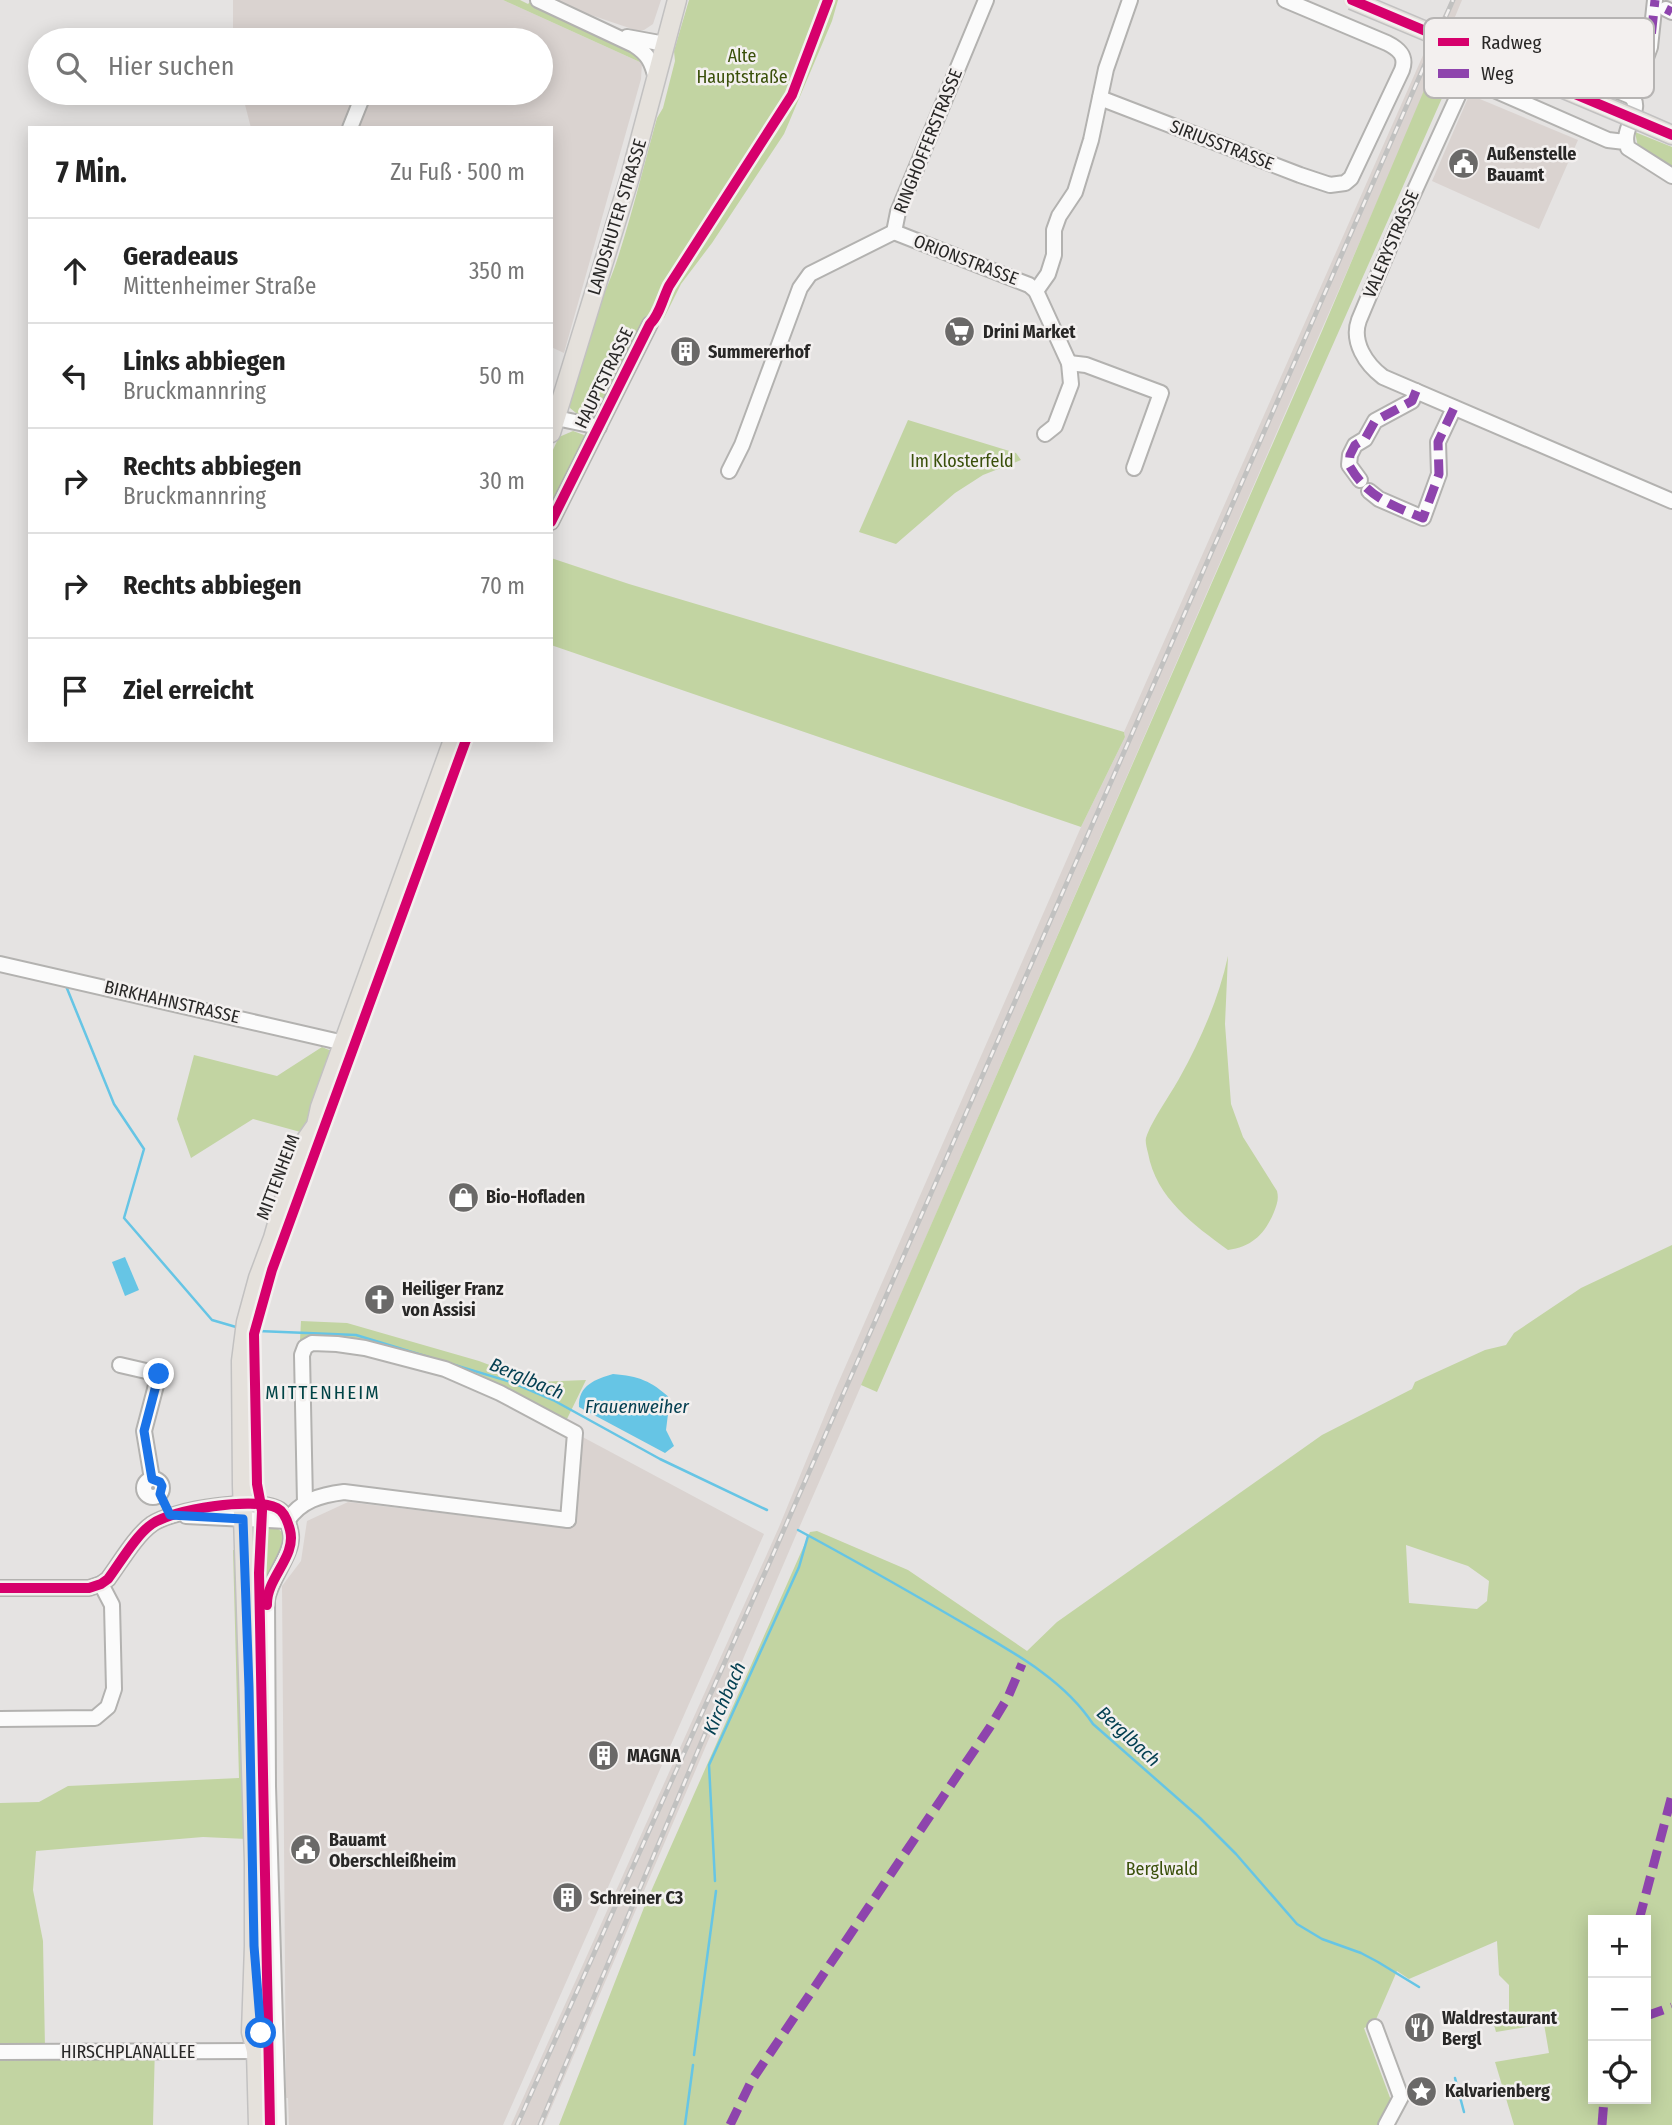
<!DOCTYPE html>
<html lang="de">
<head>
<meta charset="utf-8">
<style>
	:root { --surface:#fff; --page:#f6f6f6; --text:#222; --muted:#767676; --line:#e0e0e0 }
	body { margin:0; font-family:"Fira Sans Condensed",sans-serif; background:var(--page); color:var(--text) }
	.controls { position:absolute; right:21px; bottom:21px; display:grid; overflow:hidden; border-radius:0px; box-shadow:0 4px 18px #0003 }
	.controls button { width:63px; height:63px; display:grid; place-items:center; padding:0; border:0; border-bottom:2px solid var(--line); background:var(--surface); color:var(--text); font:35px sans-serif }
	.stop { position:absolute; width:21px; height:21px; margin:-16px; border:5px solid #1a73e8; border-radius:50%; background:#fff }
	.stop.end { background:#1a73e8; border-color:#fff; box-shadow:0 2px 7px #0008 }
	.list { margin:0; padding:0; list-style:none }
	h2 { display:flex; justify-content:space-between; align-items:center; height:91px; margin:0; padding:0 28px; font-size:30px }
	h2 small { font-size:23px; font-weight:400; color:var(--muted) }
	.list li { display:grid; grid-template-columns:46px 1fr auto; gap:21px; align-items:center; box-sizing:border-box; height:105px; padding:0 28px; border-top:2px solid var(--line) }
	.list b { display:block; font-size:26px; white-space:nowrap }
	.list p { margin:0; font-size:23px; white-space:nowrap; color:var(--muted) }
	.list em { font-size:23px; font-style:normal; color:var(--muted) }
	.icon { flex:none; width:38px; height:38px; fill:none; stroke:currentColor; stroke-width:2; stroke-linecap:round; stroke-linejoin:round }
	.map { position:relative; flex:none; width:1672px; height:2125px; overflow:hidden }
	.search { position:absolute; background:var(--surface); box-shadow:0 4px 18px #0003; left:28px; top:28px; width:525px; height:77px; display:flex; align-items:center; gap:18px; box-sizing:border-box; padding:0 24px; border-radius:38px; color:var(--muted); font-size:26px }
	.panel { position:absolute; background:var(--surface); box-shadow:0 4px 18px #0003; left:28px; top:126px; width:525px; height:616px; border-radius:0px }
	.map>svg:first-child { display:block }
</style>
</head>
<body>
<div class="map">
<svg width="1672" height="2125" viewBox="0 0 1672 2125">
	<rect width="100%" height="100%" fill="#e5e3e2"/>
	<g fill="#dad3d0">
		<path d="M233,0H503L642,63L641,79L564,353L551,347V128H251L242,93H541V40H233Z"/>
		<path d="M557,0H661L653,24L644,30L638,31L585,13Z"/>
		<path d="M1451,0H1462L1399,152L796,1535L544,2125H511L779,1527L836,1388L1081,827L1125,737L1124,732L1424,53Z"/>
		<path d="M1475,97L1578,140L1539,229L1432,181L1468,98Z"/>
		<path d="M577,1434L764,1534L503,2125H289L288,2098H286L282,1586L301,1561L307,1521L348,1502L567,1528Z"/>
	</g>
	<g fill="#c2d4a2" fill-rule="evenodd">
		<path d="M503,0H520L528,4L530,2L632,48L641,58L642,63Z"/>
		<path d="M689,0H838L832,21L784,134L712,243L681,284L664,318L645,323L604,408L595,416L582,418L570,408C566,367 600,308 614,269C631,220 643,168 657,118L663,108L675,61L674,51Z"/>
		<path d="M1439,55L1443,56L1442,60L1453,65L1455,61L1458,62L1265,498L877,1392L861,1385L1322,331Z"/>
		<path d="M1635,132L1672,147V168L1638,147Z"/>
		<path d="M908,420L1016,453L1021,460L983,475L955,493L896,544L859,532Z"/>
		<path d="M573,431L584,435L586,445L551,514V454L559,437Z"/>
		<path d="M551,558L629,584L1124,732L1125,737L1081,827L551,645Z"/>
		<path d="M1228,956L1225,1024L1231,1104L1243,1137L1277,1191C1279,1199 1277,1204 1274,1212C1265,1234 1252,1247 1228,1250C1194,1225 1156,1198 1148,1153C1147,1149 1145,1142 1146,1138C1150,1123 1172,1092 1180,1077C1201,1039 1219,998 1228,956Z"/>
		<path d="M322,1047L334,1052L304,1133L253,1119L191,1158L177,1119L194,1055L277,1076Z"/>
		<path d="M1672,1245V2125H1514L1495,2062L1549,2053L1544,2024L1496,2032L1494,2025L1509,2021V1985L1499,1975L1497,1941L1409,1979L1397,1971L1374,2024L1364,2028L1392,2103L1382,2125H559L645,1905L810,1532L817,1531L908,1570L1027,1651L1057,1622L1322,1435L1412,1389L1415,1382L1485,1350L1506,1345L1514,1333L1581,1288ZM1406,1545L1468,1566L1489,1581L1487,1601L1477,1609L1409,1603ZM1593,1920H1646V2099H1593Z"/>
		<path d="M301,1321L347,1323L479,1361L535,1382L586,1380L566,1421L521,1398L331,1339L300,1340Z"/>
		<path d="M265,1526C302,1527 273,1563 266,1579C264,1585 263,1590 262,1596V1533Z"/>
		<path d="M252,1549L257,1553L268,2125H266Z"/>
		<path d="M233,1550H236L247,1839L203,1837L36,1851L33,1890L43,1941L45,2048L155,2045L153,2125H0V1803L39,1802L68,1786L239,1778Z"/>
	</g>
	<g fill="#66c5e5">
		<path d="M125,1257L139,1290L125,1296L112,1262Z"/>
		<path d="M613,1374C639,1376 651,1381 670,1398L666,1430L674,1446L665,1453L579,1407C578,1385 596,1379 613,1374Z"/>
	</g>
	<g fill="none" stroke-linecap="round" stroke-linejoin="round">
		<g stroke="#66c5e5" stroke-width="2.5">
			<path d="M66,986L114,1104L144,1149L124,1218L212,1320L236,1327"/>
			<path d="M258,1331L356,1335L511,1382L553,1400L660,1459L767,1510"/>
			<path d="M798,1530C854,1560 908,1591 963,1623C1009,1650 1063,1678 1093,1724L1200,1818L1236,1854L1297,1924L1322,1939L1361,1953L1378,1962L1419,1987"/>
			<path d="M715,1881L709,1765L799,1567L808,1536"/>
			<path d="M694,2055L716,1891"/>
			<path d="M1455,2078L1464,2112"/>
			<path d="M685,2125L693,2065"/>
		</g>
		<defs>
			<g id="minor">
				<path d="M538,0L634,45C648,54 652,62 656,79"/>
				<path d="M1666,9L1672,12"/>
				<path d="M627,37L665,44"/>
				<path d="M1473,79L1462,87L1398,227L1359,320C1351,342 1366,364 1383,377L1672,501"/>
				<path d="M1636,85L1650,47L1655,0"/>
				<path d="M1100,98L1300,175L1330,185L1345,183L1351,178L1402,70C1407,56 1399,49 1387,43L1285,0"/>
				<path d="M350,128L364,93"/>
				<path d="M1625,142L1608,140L1476,82L1471,72L1482,47L1490,42L1504,44L1630,96C1646,107 1619,129 1628,148L1672,176"/>
				<path d="M894,232L1029,285L1036,291L1069,363L1071,384L1055,426L1045,434"/>
				<path d="M894,232L898,212L986,0"/>
				<path d="M1036,291L1048,274L1054,255V230L1059,216L1075,192L1091,140L1106,69L1130,0"/>
				<path d="M1069,363L1086,365L1161,393L1134,468"/>
				<path d="M556,418L599,427"/>
				<path d="M729,471L742,445L800,288L810,274L894,232"/>
				<path d="M1360,480L1349,465L1350,455L1355,445L1365,439L1375,421L1412,401L1416,391"/>
				<path d="M1369,491L1379,499L1423,518L1439,474L1438,442L1454,408"/>
				<path d="M551,522L650,324"/>
				<path d="M0,964L344,1043"/>
				<path d="M120,1365L159,1374L144,1431L152,1479"/>
				<circle cx="153" cy="1488" r="9"/>
				<path d="M305,1503L302,1355L305,1347L312,1343L337,1344L365,1348L445,1369L500,1393L575,1433L568,1520"/>
				<path d="M186,1516L287,1521"/>
				<path d="M287,1521C301,1500 321,1495 344,1492L568,1520"/>
				<path d="M0,1588H89L101,1584L108,1579C120,1563 136,1535 152,1524C171,1510 262,1495 281,1511C287,1516 290,1528 291,1535C293,1554 270,1579 267,1600L268,1786L278,2125"/>
				<path d="M0,1719L95,1718L108,1707L114,1689L112,1605L101,1584"/>
				<path d="M1375,2027L1401,2097L1386,2125"/>
				<path d="M0,2052L256,2051"/>
			</g>
			<g id="major">
				<path d="M1642,122L1672,135"/>
				<path d="M551,433L630,177L677,0"/>
				<path d="M313,1139L320,1107L453,740"/>
				<path d="M256,2051L251,2032L254,1946V1862L242,1485L241,1361L246,1322L258,1278L273,1238L287,1189L305,1141L314,1128"/>
				<path d="M258,2125L256,2051L259,2040"/>
			</g>
		</defs>
		<use href="#minor" stroke="#b3b2b0" stroke-width="18"/>
		<use href="#major" stroke="#c2c1c1" stroke-width="21"/>
		<use href="#minor" stroke="#fbfbfb" stroke-width="14"/>
		<use href="#major" stroke="#e5e1dc" stroke-width="18"/>
		<defs>
			<g id="rail">
				<path d="M517,2125L768,1566L1453,0"/>
				<path d="M540,2125L713,1715"/>
			</g>
		</defs>
		<use href="#rail" stroke="#c1c1c0" stroke-width="5"/>
		<use href="#rail" stroke="#f3f0ef" stroke-width="2.5" stroke-dasharray="8" stroke-linecap="butt"/>
		<defs>
			<path id="major-bridge" d="M1352,0L1642,122"/>
		</defs>
		<use href="#major-bridge" stroke="#c2c1c1" stroke-width="21" stroke-linecap="butt"/>
		<use href="#major-bridge" stroke="#e5e1dc" stroke-width="18"/>
		<g stroke="#8e44ad" stroke-width="9" stroke-dasharray="18 9" stroke-linecap="butt">
			<path d="M1666,9L1672,12"/>
			<path d="M1636,85L1650,47L1655,0"/>
			<path d="M1416,391L1412,401L1375,421L1365,439L1355,445L1350,455L1349,465C1367,497 1391,505 1423,518L1439,474L1438,442L1454,408"/>
			<path d="M1639,1920L1672,1795"/>
			<path d="M1646,2016L1672,2007"/>
			<path d="M730,2125L752,2080L990,1727L1008,1697L1022,1664"/>
			<path d="M1602,2125L1604,2099"/>
		</g>
		<defs>
			<g id="cycleway">
				<path d="M1352,0L1672,135"/>
				<path d="M551,522L650,324C659,316 663,298 669,286L792,95L828,0"/>
				<path d="M0,1588H89L101,1584L108,1579C120,1563 136,1535 152,1524C173,1509 253,1497 277,1508C285,1512 288,1522 290,1530C297,1557 266,1578 267,1605"/>
				<path d="M270,2125L259,1573L262,1511L257,1484L254,1334L272,1270L466,740"/>
			</g>
		</defs>
		<use href="#cycleway" stroke="#f3f0ef" stroke-width="15"/>
		<use href="#cycleway" stroke="#d6006c" stroke-width="10"/>
	</g>
	<g fill="none" stroke-linecap="round" stroke-linejoin="round">
		<path stroke="#1a73e8" stroke-width="9" d="M159,1374L144,1431L152,1479L160,1482L162,1486L160,1494L170,1515L243,1519L249,1688L254,1946L261,2033"/>
	</g>
	<defs>
		<symbol id="civic-disc" viewBox="-11 -11 22 22"><circle r="9.5" fill="#6a6968" stroke="#f3f0ef"/><path d="M-.6-6.5H3V-4.5H.6V-3L4-1V1h2V6H-6V1h2V-1L-.6-3ZM-1.2 2.5V6h2.4V2.5Z" fill="#fff"/></symbol>
		<symbol id="supermarket-disc" viewBox="-11 -11 22 22"><circle r="9.5" fill="#6a6968" stroke="#f3f0ef"/><path d="M-6-5.5h2.5l.6 2H6L4.5 2H-2.5L-4.4-4H-6ZM-1.5 3.2a1.3 1.3 0 1 0 .1 0ZM3 3.2a1.3 1.3 0 1 0 .1 0Z" fill="#fff"/></symbol>
		<symbol id="building-disc" viewBox="-11 -11 22 22"><circle r="9.5" fill="#6a6968" stroke="#f3f0ef"/><path d="M-4-6H4V6H1V3H-1V6H-4ZM-2.5-4.3h1.7v1.8h-1.7ZM.8-4.3h1.7v1.8H.8ZM-2.5-1h1.7V.8h-1.7ZM.8-1h1.7V.8H.8Z" fill="#fff"/></symbol>
		<symbol id="shop-disc" viewBox="-11 -11 22 22"><circle r="9.5" fill="#6a6968" stroke="#f3f0ef"/><path d="M-5-2.5h2.3a2.7 3.5 0 0 1 5.4 0H5L5.5 6h-11ZM-1.5-2.5h3a1.5 2.3 0 0 0-3 0Z" fill="#fff"/></symbol>
		<symbol id="church-disc" viewBox="-11 -11 22 22"><circle r="9.5" fill="#6a6968" stroke="#f3f0ef"/><path d="M-1.2-6h2.4v3.5h3.3v2.4h-3.3V6h-2.4V-.1h-3.3v-2.4h3.3Z" fill="#fff"/></symbol>
		<symbol id="restaurant-disc" viewBox="-11 -11 22 22"><circle r="9.5" fill="#6a6968" stroke="#f3f0ef"/><path d="M-5-6h1v4h1v-4h1v4h1v-4h1v5L-1.5 .5V6h-2V.5L-5-1ZM5-6V6H3V1.5H1.5Q1.5-4 5-6Z" fill="#fff"/></symbol>
		<symbol id="sight-disc" viewBox="-11 -11 22 22"><circle r="9.5" fill="#6a6968" stroke="#f3f0ef"/><path d="M0-6L1.8-2.2L6-1.7L2.9 1.2L3.7 5.4L0 3.3L-3.7 5.4L-2.9 1.2L-6-1.7L-1.8-2.2Z" fill="#fff"/></symbol>
	</defs>
	<g fill-rule="evenodd">
		<use href="#civic-disc" x="1446" y="146" width="35" height="35"/>
		<use href="#supermarket-disc" x="942" y="314" width="35" height="35"/>
		<use href="#building-disc" x="668" y="334" width="35" height="35"/>
		<use href="#shop-disc" x="446" y="1180" width="35" height="35"/>
		<use href="#church-disc" x="362" y="1282" width="35" height="35"/>
		<use href="#building-disc" x="586" y="1738" width="35" height="35"/>
		<use href="#civic-disc" x="288" y="1832" width="35" height="35"/>
		<use href="#building-disc" x="550" y="1880" width="35" height="35"/>
		<use href="#restaurant-disc" x="1402" y="2010" width="35" height="35"/>
		<use href="#sight-disc" x="1404" y="2074" width="35" height="35"/>
	</g>
	<g text-anchor="middle" stroke-width="5" stroke-linejoin="round" paint-order="stroke">
		<g font-size="18" fill="#3a500a" stroke="#f3f0ef">
			<text x="742" y="62">Alte<tspan x="742" dy="21">Hauptstraße</tspan></text>
			<text x="962" y="467">Im Klosterfeld</text>
			<text x="1162" y="1875">Berglwald</text>
		</g>
		<g font-size="18" fill="#282726" stroke="#f3f0ef">
			<text transform="translate(928 141) rotate(-68)" y="6">RINGHOFFERSTRASSE</text>
			<text transform="translate(1222 145) rotate(21)" y="6">SIRIUSSTRASSE</text>
			<text transform="translate(617 217) rotate(-73)" y="6">LANDSHUTER STRASSE</text>
			<text transform="translate(1391 244) rotate(-67)" y="6">VALERYSTRASSE</text>
			<text transform="translate(966 260) rotate(21)" y="6">ORIONSTRASSE</text>
			<text transform="translate(604 378) rotate(-64)" y="6">HAUPTSTRASSE</text>
			<text transform="translate(172 1002) rotate(13)" y="6">BIRKHAHNSTRASSE</text>
			<text transform="translate(278 1177) rotate(-69)" y="6">MITTENHEIM</text>
			<text x="128" y="2058">HIRSCHPLANALLEE</text>
		</g>
		<g font-size="18" font-weight="bold" fill="#282726" stroke="#f3f0ef" text-anchor="start">
			<text x="1487" y="160">Außenstelle<tspan x="1487" dy="21">Bauamt</tspan></text>
			<text x="983" y="338">Drini Market</text>
			<text x="708" y="358">Summererhof</text>
			<text x="486" y="1203">Bio-Hofladen</text>
			<text x="402" y="1295">Heiliger Franz<tspan x="402" dy="21">von Assisi</tspan></text>
			<text x="627" y="1762">MAGNA</text>
			<text x="329" y="1846">Bauamt<tspan x="329" dy="21">Oberschleißheim</tspan></text>
			<text x="590" y="1904">Schreiner C3</text>
			<text x="1442" y="2024">Waldrestaurant<tspan x="1442" dy="21">Bergl</tspan></text>
			<text x="1445" y="2097">Kalvarienberg</text>
		</g>
		<g font-size="19" font-style="italic" fill="#054052" stroke="#f3f0ef">
			<text transform="translate(527 1378) rotate(23)" y="7">Berglbach</text>
			<text x="637" y="1413">Frauenweiher</text>
			<text transform="translate(724 1698) rotate(-66)" y="7">Kirchbach</text>
			<text transform="translate(1129 1736) rotate(43)" y="7">Berglbach</text>
		</g>
		<g font-size="19" letter-spacing="2" fill="#004346" stroke="#f3f0ef">
			<text x="323" y="1399">MITTENHEIM</text>
		</g>
	</g>
	<rect x="1424" y="18" width="230" height="80" rx="10" fill="#f3f0ef" stroke="#b6b4b3" stroke-width="2"/>
	<rect x="1438" y="38" width="31" height="8" fill="#d6006c"/>
	<rect x="1438" y="69" width="31" height="9" fill="#8e44ad"/>
	<g font-size="19" fill="#282726">
		<text x="1481" y="49">Radweg</text>
		<text x="1481" y="80">Weg</text>
	</g>
</svg>
<div class="controls">
<button>+</button>
<button>−</button>
<button><svg class="icon" aria-label="locate" viewBox="0 0 24 24"><circle cx="12" cy="12" r="6"/><path d="M12 2v4M12 18v4M2 12h4M18 12h4"/></svg></button>
</div>
<div class="stop" style="left:261px;top:2033px"></div>
<div class="stop end" style="left:159px;top:1374px"></div>
<div class="search"><svg class="icon" aria-label="search" viewBox="0 0 24 24"><circle cx="10" cy="10" r="6"/><path d="M15 15l6 6"/></svg>Hier suchen</div>
<section class="panel">
<h2>7 Min.<small>Zu Fuß · 500 m</small></h2>
<ul class="list">
<li><svg class="icon" aria-label="ahead" viewBox="0 0 24 24"><path d="M12 20V5M6 11l6-6 6 6"/></svg><div><b>Geradeaus</b><p>Mittenheimer Straße</p></div><em>350 m</em></li>
<li><svg class="icon" aria-label="left" viewBox="0 0 24 24"><path d="M17 20v-9H6M10 6l-5 5 5 5"/></svg><div><b>Links abbiegen</b><p>Bruckmannring</p></div><em>50 m</em></li>
<li><svg class="icon" aria-label="right" viewBox="0 0 24 24"><path d="M7 20v-9h11M14 6l5 5-5 5"/></svg><div><b>Rechts abbiegen</b><p>Bruckmannring</p></div><em>30 m</em></li>
<li><svg class="icon" aria-label="right" viewBox="0 0 24 24"><path d="M7 20v-9h11M14 6l5 5-5 5"/></svg><div><b>Rechts abbiegen</b></div><em>70 m</em></li>
<li><svg class="icon" aria-label="arrive" viewBox="0 0 24 24"><path d="M6 21V4h12l-3 4 3 4H6"/></svg><div><b>Ziel erreicht</b></div></li>
</ul>
</section>
</div>
</body>
</html>
